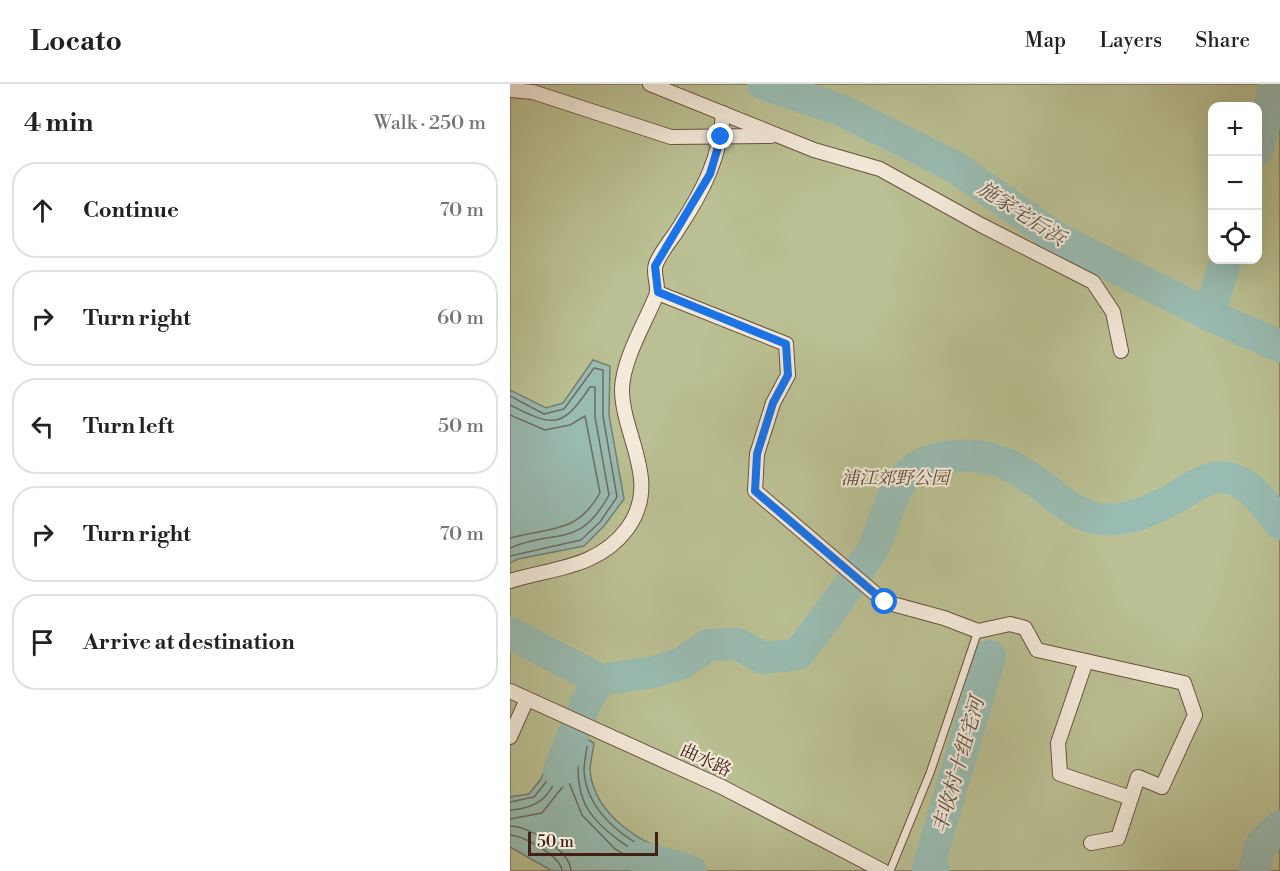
<!DOCTYPE html>
<html lang="en">
<head>
<meta charset="utf-8">
<style>
	:root { --surface:#fff; --page:#f6f6f6; --text:#222; --muted:#767676; --line:#e0e0e0 }
	body { margin:0; font-family:"Libre Bodoni","Noto Serif SC",serif; background:var(--page); color:var(--text) }
	.controls { position:absolute; right:18px; top:18px; display:grid; overflow:hidden; border-radius:12px; box-shadow:0 6px 24px #0002 }
	.controls button { width:54px; height:54px; display:grid; place-items:center; padding:0; border:0; border-bottom:2px solid var(--line); background:var(--surface); color:var(--text); font:30px sans-serif }
	.scale { position:absolute; left:18px; bottom:15px; width:130px; box-sizing:border-box; padding-left:6px; border:3px solid #422014; border-top:0; font-size:16px; line-height:21px; white-space:nowrap; color:#422014; -webkit-text-stroke:4px #f3eada; paint-order:stroke }
	.stop { position:absolute; width:18px; height:18px; margin:-14px; border:4px solid #1a73e8; border-radius:50%; background:#fff }
	.stop.end { background:#1a73e8; border-color:#fff; box-shadow:0 2px 6px #0008 }
	.list { margin:0; padding:0; list-style:none }
	h2 { display:flex; justify-content:space-between; align-items:center; height:78px; margin:0; padding:0 24px; font-size:26px }
	h2 small { font-size:20px; font-weight:400; color:var(--muted) }
	.list li { display:grid; grid-template-columns:39px 1fr auto; gap:18px; align-items:center; box-sizing:border-box; height:96px; margin:0 12px 12px; padding:0 12px; border:2px solid var(--line); border-radius:24px }
	.list b { display:block; font-size:22px; white-space:nowrap }
	.list em { font-size:20px; font-style:normal; color:var(--muted) }
	.icon { flex:none; width:33px; height:33px; fill:none; stroke:currentColor; stroke-width:2; stroke-linecap:round; stroke-linejoin:round }
	.map { position:relative; flex:none; width:770px; height:787px; overflow:hidden }
	header { display:flex; align-items:center; gap:36px; box-sizing:border-box; height:84px; padding:0 30px; background:var(--surface); border-bottom:2px solid var(--line) }
	header strong { font-size:28px }
	nav { display:flex; gap:33px; margin-inline-start:auto; font-size:21px }
	main { display:flex }
	aside { flex:1; background:var(--surface) }
	.map>svg:first-child { display:block }
</style>
</head>
<body>
<header>
<strong>Locato</strong>
<nav><a>Map</a><a>Layers</a><a>Share</a></nav>
</header>
<main>
<aside>
<h2>4 min<small>Walk · 250 m</small></h2>
<ul class="list">
<li><svg class="icon" aria-label="ahead" viewBox="0 0 24 24"><path d="M12 20V5M6 11l6-6 6 6"/></svg><div><b>Continue</b></div><em>70 m</em></li>
<li><svg class="icon" aria-label="right" viewBox="0 0 24 24"><path d="M7 20v-9h11M14 6l5 5-5 5"/></svg><div><b>Turn right</b></div><em>60 m</em></li>
<li><svg class="icon" aria-label="left" viewBox="0 0 24 24"><path d="M17 20v-9H6M10 6l-5 5 5 5"/></svg><div><b>Turn left</b></div><em>50 m</em></li>
<li><svg class="icon" aria-label="right" viewBox="0 0 24 24"><path d="M7 20v-9h11M14 6l5 5-5 5"/></svg><div><b>Turn right</b></div><em>70 m</em></li>
<li><svg class="icon" aria-label="arrive" viewBox="0 0 24 24"><path d="M6 21V4h12l-3 4 3 4H6"/></svg><div><b>Arrive at destination</b></div></li>
</ul>
</aside>
<div class="map">
<svg width="770" height="787" viewBox="0 0 770 787">
	<rect width="100%" height="100%" fill="#ecdec6"/>
	<filter id="stains"><feTurbulence type="fractalNoise" baseFrequency=".00333" numOctaves="4"/><feColorMatrix values="0 0 0 0 .2 0 0 0 0 .09 0 0 0 0 .02 0 0 0 .5 -.17"/></filter>
	<radialGradient id="worn" r=".72"><stop offset=".6" stop-color="#630" stop-opacity="0"/><stop offset="1" stop-color="#630" stop-opacity=".3"/></radialGradient>
	<path fill="#bac093" stroke="#7e7054" stroke-width="1.5" fill-rule="evenodd" d="M0,0H770V787H0ZM702,22H748V176H702Z"/>
	<g fill="#99bcb2" stroke="#767e73" stroke-width="1.5">
		<path d="M83,276L100,282L99,331L114,415L94,442L74,462L8,475L0,479V306L36,324L53,319Z"/>
		<path d="M53,641L84,659C83,668 80,678 80,687C85,733 134,762 174,772L169,787H42L0,763V713L19,710L31,695Z"/>
	</g>
	<g fill="none" stroke-linecap="round" stroke-linejoin="round">
		<g stroke="#6e6e63" stroke-width="1.5">
			<path d="M0,312L34,330L54,325L84,284L93,286V332L107,413L90,438L71,456L0,472"/>
			<path d="M0,321C43,343 52,345 80,303H85V333L99,411C69,466 46,444 0,464"/>
			<path d="M0,331L35,346L60,341L75,332L90,409C67,450 40,443 0,454"/>
			<path d="M0,718L24,713L36,698L55,653L59,651L77,663C76,670 74,679 74,686C76,732 125,764 164,776V787"/>
			<path d="M0,726C42,724 45,697 58,664L62,662L69,667C67,685 67,705 76,722C89,746 130,774 155,781L156,787"/>
			<path d="M0,735L32,729L58,696L72,731L105,765L142,787"/>
			<path d="M0,742C19,742 60,766 61,787"/>
			<path d="M0,751C14,752 51,772 52,787"/>
		</g>
		<g stroke="#99bcb2" stroke-width="32">
			<path d="M253,0L331,26L445,83L547,154L699,231L770,262"/>
			<path d="M748,65L765,0"/>
			<path d="M699,231L716,176"/>
			<path d="M0,549L90,596L144,588L172,579L198,561L228,560L253,574L288,570C314,536 340,502 362,466C376,441 378,406 403,386C414,377 431,373 445,372C482,369 506,382 536,405C552,418 569,432 590,435C613,438 635,429 655,419C681,407 703,381 733,400C748,409 760,427 770,440"/>
			<path d="M49,687L76,618L90,596"/>
			<path d="M130,773L181,787"/>
			<path d="M424,787L418,784L480,572"/>
			<path d="M744,787L750,762L770,742"/>
		</g>
		<defs>
			<path id="lane" d="M380,787L420,689L468,547"/>
			<g id="street">
				<path d="M140,0L304,66L370,85L471,141L583,198L603,228L611,267"/>
				<path d="M0,6L23,8L161,53L261,52"/>
				<path d="M148,209L276,260L278,291L263,319L247,370L245,407L375,518L434,534L468,547L500,540L515,544L527,566L674,599L685,631L652,703L628,693L608,754L581,759"/>
				<path d="M0,497C42,484 88,484 117,445C152,398 112,352 112,305C113,275 135,239 146,212C150,202 142,190 146,180C151,167 163,154 170,142C193,107 211,72 213,29"/>
				<path d="M576,577L548,659L550,690L621,714"/>
				<path d="M0,607L212,703L373,787"/>
				<path d="M0,653L17,615"/>
			</g>
		</defs>
		<use href="#lane" stroke="#6c5040" stroke-width="9"/>
		<use href="#street" stroke="#6c5040" stroke-width="16"/>
		<use href="#lane" stroke="#f3eada" stroke-width="7"/>
		<use href="#street" stroke="#f3eada" stroke-width="14"/>
	</g>
	<g fill="none" stroke-linecap="round" stroke-linejoin="round">
		<path stroke="#1a73e8" stroke-width="8" d="M211,53L200,90L145,182L148,208L276,260L278,291L263,319L247,370L245,407L375,518"/>
	</g>
	<g text-anchor="middle" stroke-width="4.5" stroke-linejoin="round" paint-order="stroke">
		<g font-size="18" font-style="italic" fill="#604834" stroke="#f3eada">
			<text x="385" y="400">浦江郊野公园</text>
		</g>
		<g font-size="18" fill="#422014" stroke="#f3eada">
			<text transform="translate(196 676) rotate(25)" y="6">曲水路</text>
		</g>
		<g font-size="20" font-style="italic" fill="#5c4f43" stroke="#f3eada">
			<text transform="translate(512 129) rotate(33)" y="7">施家宅后浜</text>
			<text transform="translate(448 681) rotate(-74)" y="7">丰收村十组宅河</text>
		</g>
	</g>
	<rect width="100%" height="100%" filter="url(#stains)"/>
	<rect width="100%" height="100%" fill="url(#worn)"/>
</svg>
<div class="controls">
<button>+</button>
<button>−</button>
<button><svg class="icon" aria-label="locate" viewBox="0 0 24 24"><circle cx="12" cy="12" r="6"/><path d="M12 2v4M12 18v4M2 12h4M18 12h4"/></svg></button>
</div>
<div class="scale">50 m</div>
<div class="stop" style="left:375px;top:518px"></div>
<div class="stop end" style="left:211px;top:53px"></div>
</div>
</main>
</body>
</html>
